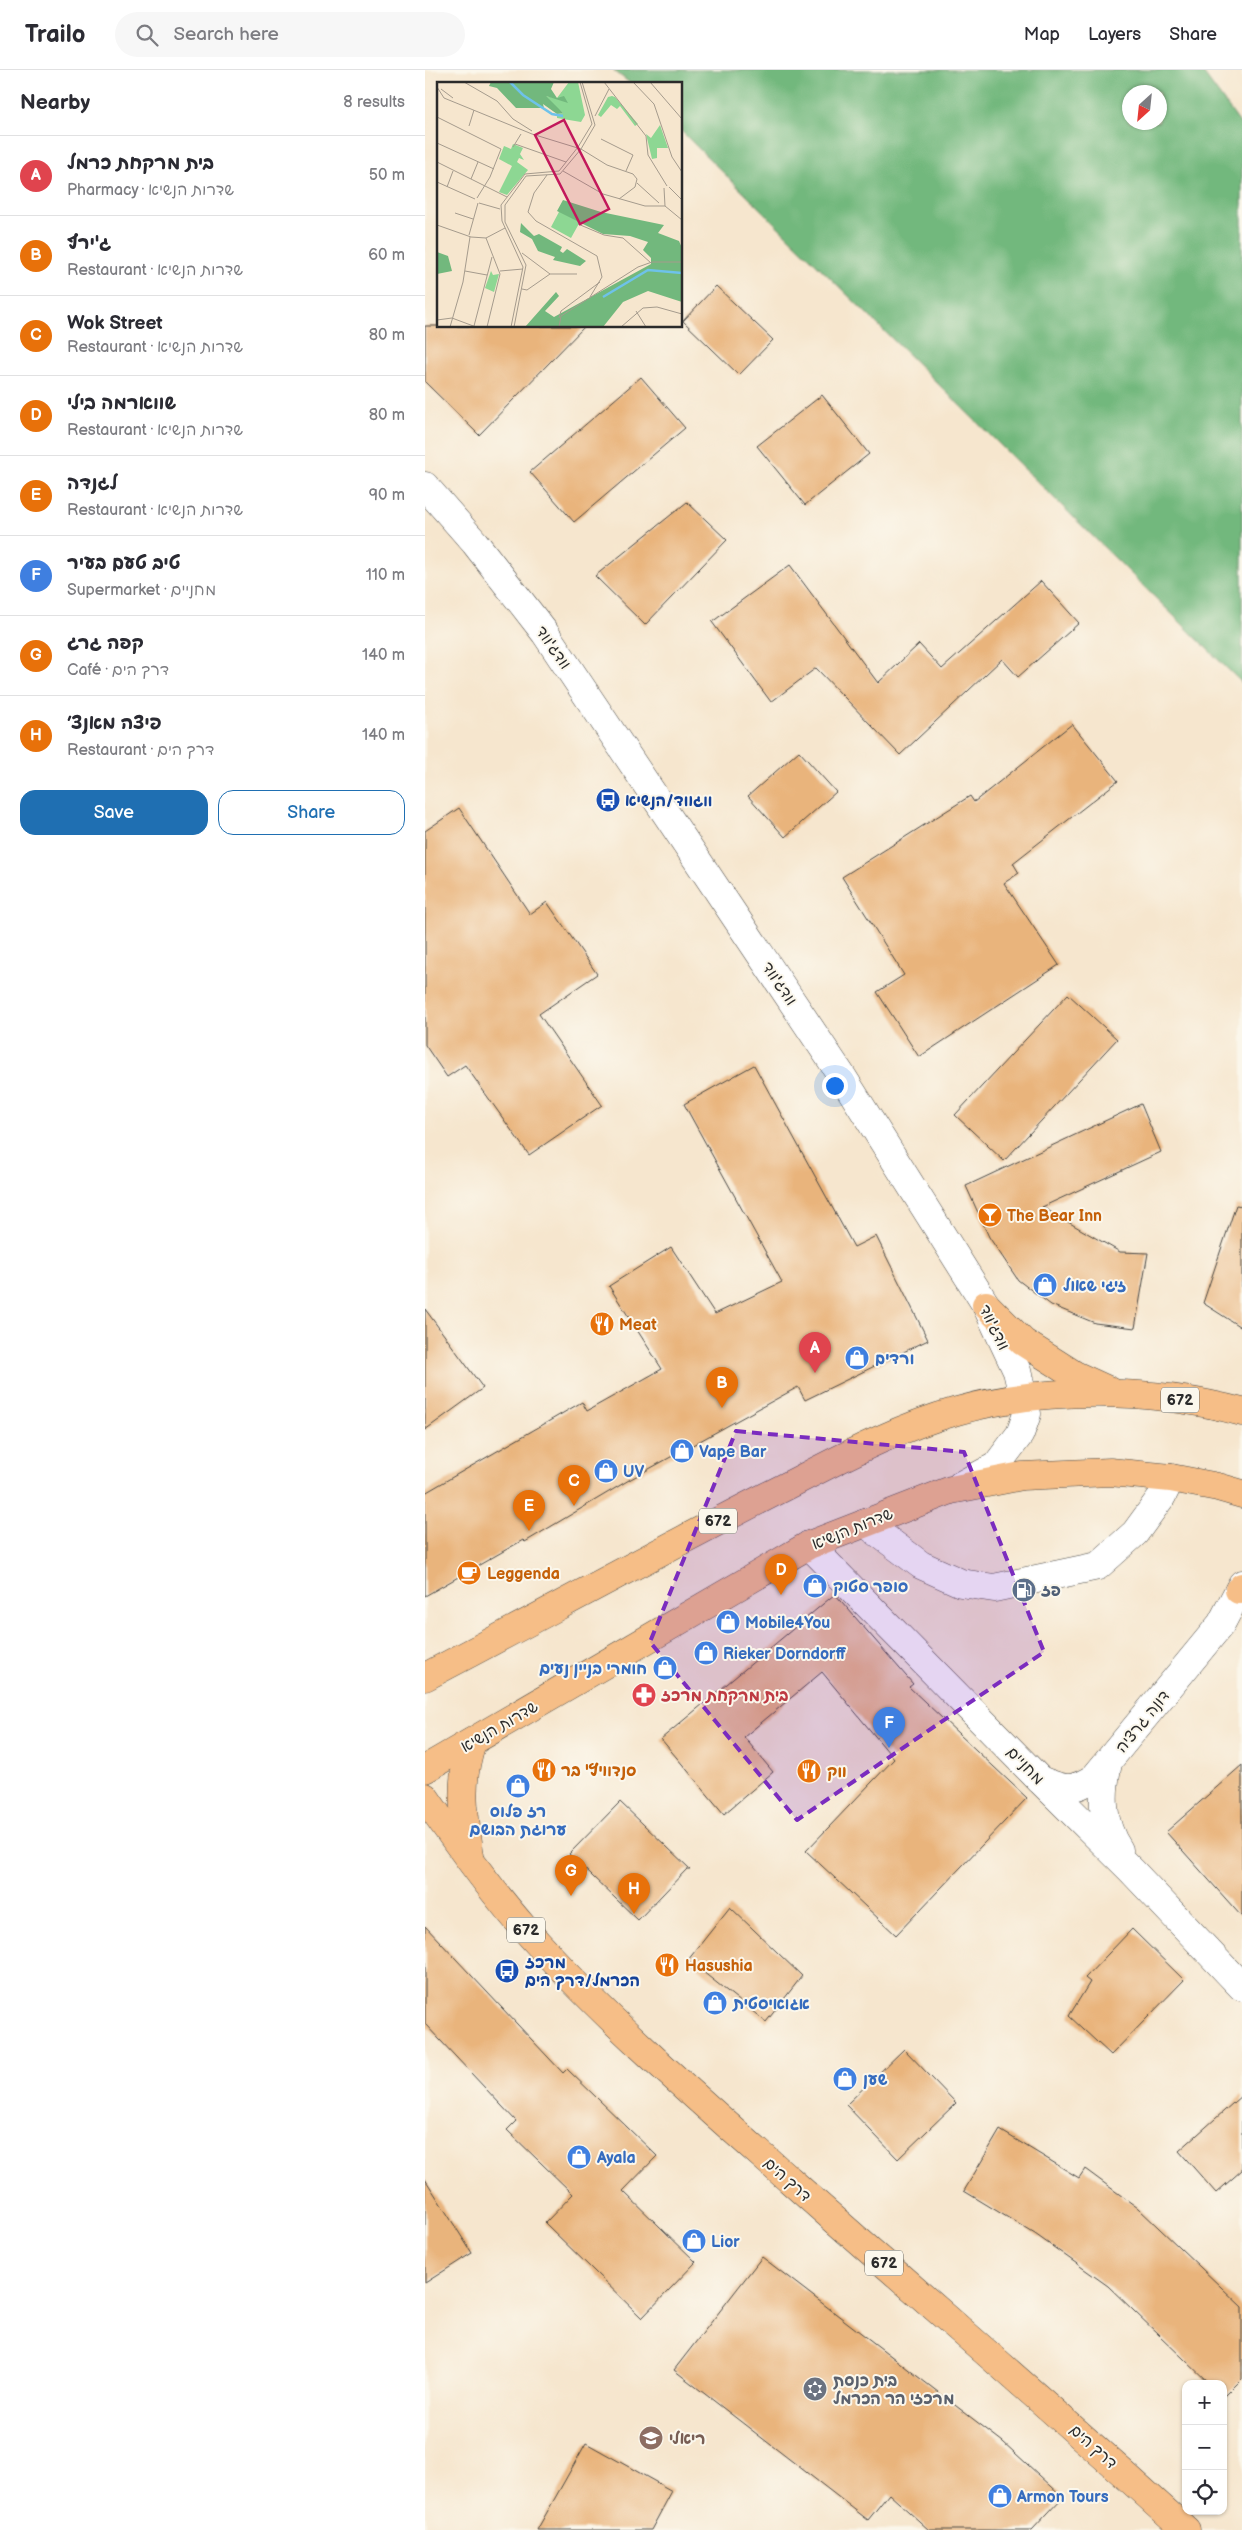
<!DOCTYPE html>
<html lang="en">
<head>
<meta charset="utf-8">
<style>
	:root { --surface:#fff; --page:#f7f7f7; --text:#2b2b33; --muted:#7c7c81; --line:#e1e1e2; --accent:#1f6fb2 }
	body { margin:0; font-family:"Balsamiq Sans","Playpen Sans Hebrew",sans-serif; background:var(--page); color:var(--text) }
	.controls { position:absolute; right:15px; bottom:15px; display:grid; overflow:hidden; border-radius:10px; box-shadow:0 1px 4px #0004 }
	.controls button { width:45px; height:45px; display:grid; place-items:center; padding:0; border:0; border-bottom:1px solid var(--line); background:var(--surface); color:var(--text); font:25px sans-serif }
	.compass { position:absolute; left:697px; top:15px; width:45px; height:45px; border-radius:50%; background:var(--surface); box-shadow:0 1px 4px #0004; rotate:207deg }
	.you { position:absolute; left:409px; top:1015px; width:18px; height:18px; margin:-12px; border:4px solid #fff; border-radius:50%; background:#1a73e8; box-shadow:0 0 0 8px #1a73e833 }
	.badge { display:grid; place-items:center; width:32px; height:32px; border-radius:50%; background:var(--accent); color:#fff; font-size:16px; font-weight:700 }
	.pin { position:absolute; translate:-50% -41px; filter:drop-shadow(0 1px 2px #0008) }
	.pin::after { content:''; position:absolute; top:26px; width:18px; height:15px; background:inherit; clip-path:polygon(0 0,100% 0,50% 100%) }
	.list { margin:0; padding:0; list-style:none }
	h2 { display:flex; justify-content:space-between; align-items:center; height:65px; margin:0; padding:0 20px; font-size:21px }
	h2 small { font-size:16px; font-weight:400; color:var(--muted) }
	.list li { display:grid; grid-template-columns:32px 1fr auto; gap:15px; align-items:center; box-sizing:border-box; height:80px; padding:0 20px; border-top:1px solid var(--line) }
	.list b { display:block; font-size:19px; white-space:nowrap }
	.list p { margin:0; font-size:16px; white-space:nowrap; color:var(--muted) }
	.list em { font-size:16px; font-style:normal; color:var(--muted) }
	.actions { display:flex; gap:10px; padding:15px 20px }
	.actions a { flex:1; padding:11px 0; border:1px solid var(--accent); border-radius:15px; text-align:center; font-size:18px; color:var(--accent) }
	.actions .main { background:var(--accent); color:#fff }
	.icon { flex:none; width:28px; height:28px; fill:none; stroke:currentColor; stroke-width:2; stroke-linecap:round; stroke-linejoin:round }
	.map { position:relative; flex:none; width:817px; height:2460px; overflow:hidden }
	header { display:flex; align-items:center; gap:30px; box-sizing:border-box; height:70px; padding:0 25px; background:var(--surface); border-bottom:1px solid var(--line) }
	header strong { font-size:24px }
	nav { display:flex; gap:28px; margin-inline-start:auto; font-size:18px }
	.search { width:350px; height:45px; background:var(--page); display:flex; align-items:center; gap:12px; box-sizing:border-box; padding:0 18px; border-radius:28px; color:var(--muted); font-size:19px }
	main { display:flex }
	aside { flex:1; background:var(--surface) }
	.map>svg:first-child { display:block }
</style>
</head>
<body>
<header>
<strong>Trailo</strong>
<div class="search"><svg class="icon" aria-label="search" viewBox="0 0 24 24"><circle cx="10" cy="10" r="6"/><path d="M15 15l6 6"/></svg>Search here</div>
<nav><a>Map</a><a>Layers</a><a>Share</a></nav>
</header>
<main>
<aside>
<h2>Nearby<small>8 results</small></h2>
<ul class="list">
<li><span class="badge" style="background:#e0444e">A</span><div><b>בית מרקחת כרמל</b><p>Pharmacy · שדרות הנשיא</p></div><em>50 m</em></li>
<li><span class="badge" style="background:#e8710a">B</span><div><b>ג'ירף</b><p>Restaurant · שדרות הנשיא</p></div><em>60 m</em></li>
<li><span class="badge" style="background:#e8710a">C</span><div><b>Wok Street</b><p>Restaurant · שדרות הנשיא</p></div><em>80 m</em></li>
<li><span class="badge" style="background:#e8710a">D</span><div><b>שווארמה בילי</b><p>Restaurant · שדרות הנשיא</p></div><em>80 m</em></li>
<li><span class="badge" style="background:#e8710a">E</span><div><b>לגנדה</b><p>Restaurant · שדרות הנשיא</p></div><em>90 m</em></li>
<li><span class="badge" style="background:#3f7fe0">F</span><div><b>טיב טעם בעיר</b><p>Supermarket · מחניים</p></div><em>110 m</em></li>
<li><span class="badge" style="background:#e8710a">G</span><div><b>קפה גרג</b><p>Café · דרך הים</p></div><em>140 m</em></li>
<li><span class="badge" style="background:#e8710a">H</span><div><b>פיצה מאנצ׳</b><p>Restaurant · דרך הים</p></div><em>140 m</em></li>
</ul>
<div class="actions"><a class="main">Save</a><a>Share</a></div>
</aside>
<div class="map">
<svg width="817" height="2460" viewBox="0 0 817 2460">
	<rect width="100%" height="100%" fill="#fbf7ec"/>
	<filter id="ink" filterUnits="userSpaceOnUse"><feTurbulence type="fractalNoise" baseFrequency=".02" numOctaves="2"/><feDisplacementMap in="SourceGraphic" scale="10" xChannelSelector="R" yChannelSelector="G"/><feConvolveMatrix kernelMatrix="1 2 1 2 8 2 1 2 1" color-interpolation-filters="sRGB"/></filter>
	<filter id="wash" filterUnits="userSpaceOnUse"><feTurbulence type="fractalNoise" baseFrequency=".0096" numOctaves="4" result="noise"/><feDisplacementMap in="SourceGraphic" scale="20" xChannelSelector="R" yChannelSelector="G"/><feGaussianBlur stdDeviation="1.12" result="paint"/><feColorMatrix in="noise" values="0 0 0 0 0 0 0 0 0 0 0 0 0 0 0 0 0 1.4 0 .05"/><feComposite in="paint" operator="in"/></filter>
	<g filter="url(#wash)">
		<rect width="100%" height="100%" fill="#f6e6ce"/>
		<path fill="#72b87d" stroke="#4e7254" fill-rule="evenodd" d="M188,0H776L817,56V613L256,61V14H206ZM704,22H734V52H704Z"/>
		<g id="blocks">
			<g fill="#e9b47c">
				<path d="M291,216L348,270L314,305L258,251Z"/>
				<path d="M0,256H160L54,365L0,312Z"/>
				<path d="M216,307L260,358L149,452L105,402Z"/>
				<path d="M397,325L444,384L380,435L332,376Z"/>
				<path d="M262,432L302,470L220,555L170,506Z"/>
				<path d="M365,495L453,613L494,574L517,599L616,511L654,553L593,607L577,589L475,685L391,598L346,632L287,552Z"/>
				<path d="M647,654L693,711L588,793L594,803L579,813L634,895L494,987L452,922L479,905L417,807L545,726L549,732Z"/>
				<path d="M374,681L411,722L360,767L323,726Z"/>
				<path d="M34,738L105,844L122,832L172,904L114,944L177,1035L104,1085L40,995L22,1007L0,975V761Z"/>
				<path d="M643,924L692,969L579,1091L530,1045Z"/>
				<path d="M329,995L429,1177L451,1166L503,1270L380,1330L373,1317L204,1410L100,1472L98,1470L0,1526V1423L157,1332L162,1341L237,1299L184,1216L246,1177L290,1244L357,1212L259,1034Z"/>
				<path d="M716,1034L736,1082L617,1137L695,1182L723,1183L710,1258L670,1253L626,1235L593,1210L564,1167L541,1116Z"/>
				<path d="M811,1135L817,1136V1258L778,1233Z"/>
				<path d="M0,1239L58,1318L0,1360Z"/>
				<path d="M410,1524L488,1614L484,1617L602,1728L471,1865L381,1781L469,1689L397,1602L319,1667L348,1702L299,1744L236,1669Z"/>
				<path d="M817,1695V1847L741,1762Z"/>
				<path d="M195,1732L265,1799H262L213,1850L144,1784Z"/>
				<path d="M305,1837L377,1906L341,1952L263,1890Z"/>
				<path d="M0,1856L138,2003L142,1999L232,2086L198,2121L271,2192L217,2248L120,2153L148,2124L82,2060L91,2051L0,1954Z"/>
				<path d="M707,1859L759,1910L686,1985L644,1946L665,1912L660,1908Z"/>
				<path d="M479,1979L531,2033L473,2089L421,2035Z"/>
				<path d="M817,2025V2100L791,2123L754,2081Z"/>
				<path d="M575,2060L654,2108L660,2099L713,2138L817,2237V2309L799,2327L798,2314H785L683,2216L610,2164L539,2121Z"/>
				<path d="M0,2109L47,2183L0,2213Z"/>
				<path d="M337,2187L578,2372L638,2427L607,2460H504L464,2424L443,2450L249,2300Z"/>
				<path d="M161,2373L247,2421L226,2460H112Z"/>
			</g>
		</g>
	</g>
	<g filter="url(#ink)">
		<use href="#blocks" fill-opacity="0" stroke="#494743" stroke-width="1"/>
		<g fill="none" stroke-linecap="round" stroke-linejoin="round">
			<defs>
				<g id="minor">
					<path d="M0,416L50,473L120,563L417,1006L561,1235L592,1301L602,1344L595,1364L571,1396L536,1415"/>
					<path d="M440,1453L496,1495L536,1513L569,1518L673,1496L710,1463L737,1426L746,1408"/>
					<path d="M384,1475L615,1710L707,1801L817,1917"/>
					<path d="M683,1693C676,1724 676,1753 694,1780"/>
					<path d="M615,1710C639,1720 648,1722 670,1707L796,1554L817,1514"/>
				</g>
				<g id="major">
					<path d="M561,1235L598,1272L650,1305L685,1321"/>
					<path d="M814,1520L817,1517"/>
					<path d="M0,1607C114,1547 227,1485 342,1426C404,1395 464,1360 532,1341C621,1316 728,1318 817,1342"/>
					<path d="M0,1699L384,1475L526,1420L597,1406L685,1402L746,1408L793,1417L817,1424"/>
					<path d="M0,1727C31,1772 63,1817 99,1858C181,1950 274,2030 366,2111C497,2228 631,2341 761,2460"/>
					<path d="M45,1786C39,1744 33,1714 47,1672"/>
				</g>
			</defs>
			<use href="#minor" stroke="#494743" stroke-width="29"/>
			<use href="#major" stroke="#494743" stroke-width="29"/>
			<use href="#minor" stroke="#fff" stroke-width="28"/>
			<use href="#major" stroke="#f6be87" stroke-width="28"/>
		</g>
	</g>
	<path fill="#7b2cbf" fill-opacity="0.2" stroke="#7b2cbf" stroke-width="4" stroke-dasharray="10 6" stroke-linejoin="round" d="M311,1361L539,1382L619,1582L372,1750L225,1572Z"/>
	<defs>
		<symbol id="bus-disc" viewBox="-11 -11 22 22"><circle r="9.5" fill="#1a4fb4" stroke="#fbf7ec"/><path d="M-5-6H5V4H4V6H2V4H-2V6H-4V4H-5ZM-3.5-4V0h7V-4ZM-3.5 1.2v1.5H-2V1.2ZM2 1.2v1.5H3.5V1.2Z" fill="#fff"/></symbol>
		<symbol id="bar-disc" viewBox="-11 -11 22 22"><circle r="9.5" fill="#e8710a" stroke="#fbf7ec"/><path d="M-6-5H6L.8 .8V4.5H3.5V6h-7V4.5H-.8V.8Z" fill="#fff"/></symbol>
		<symbol id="shop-disc" viewBox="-11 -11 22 22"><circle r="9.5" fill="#3f7fe0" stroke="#fbf7ec"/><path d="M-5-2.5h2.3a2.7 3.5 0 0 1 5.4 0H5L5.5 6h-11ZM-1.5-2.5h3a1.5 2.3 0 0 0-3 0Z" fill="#fff"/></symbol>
		<symbol id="restaurant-disc" viewBox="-11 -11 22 22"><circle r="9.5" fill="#e8710a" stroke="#fbf7ec"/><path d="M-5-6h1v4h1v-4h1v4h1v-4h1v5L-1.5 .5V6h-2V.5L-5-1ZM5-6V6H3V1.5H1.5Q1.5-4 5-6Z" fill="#fff"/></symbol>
		<symbol id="cafe-disc" viewBox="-11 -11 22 22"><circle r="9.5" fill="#e8710a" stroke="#fbf7ec"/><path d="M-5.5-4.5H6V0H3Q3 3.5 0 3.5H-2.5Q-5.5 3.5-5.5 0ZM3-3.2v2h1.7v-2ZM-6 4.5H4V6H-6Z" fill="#fff"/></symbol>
		<symbol id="fuel-disc" viewBox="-11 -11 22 22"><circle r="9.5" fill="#5c6f8a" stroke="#fbf7ec"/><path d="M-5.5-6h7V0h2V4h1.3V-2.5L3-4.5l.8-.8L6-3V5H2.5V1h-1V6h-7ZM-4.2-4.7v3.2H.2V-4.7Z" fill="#fff"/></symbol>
		<symbol id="pharmacy-disc" viewBox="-11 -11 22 22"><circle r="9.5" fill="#e0444e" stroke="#fbf7ec"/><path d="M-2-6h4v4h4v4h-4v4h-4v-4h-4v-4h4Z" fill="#fff"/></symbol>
		<symbol id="synagogue-disc" viewBox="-11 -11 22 22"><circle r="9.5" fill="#6b7280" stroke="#fbf7ec"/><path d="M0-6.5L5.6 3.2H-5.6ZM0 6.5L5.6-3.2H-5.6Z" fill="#fff"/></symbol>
		<symbol id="school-disc" viewBox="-11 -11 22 22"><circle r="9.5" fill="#8d6e63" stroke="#fbf7ec"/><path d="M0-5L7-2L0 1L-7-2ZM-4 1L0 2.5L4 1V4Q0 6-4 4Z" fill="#fff"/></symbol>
	</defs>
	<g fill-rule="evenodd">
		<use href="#bus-disc" x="169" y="716" width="28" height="28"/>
		<use href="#bar-disc" x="551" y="1131" width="28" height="28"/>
		<use href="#shop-disc" x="606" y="1201" width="28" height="28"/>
		<use href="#restaurant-disc" x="163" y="1240" width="28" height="28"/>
		<use href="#shop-disc" x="418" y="1274" width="28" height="28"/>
		<use href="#shop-disc" x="243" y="1367" width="28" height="28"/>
		<use href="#shop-disc" x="167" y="1387" width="28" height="28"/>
		<use href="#cafe-disc" x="30" y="1489" width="28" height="28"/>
		<use href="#shop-disc" x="376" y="1502" width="28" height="28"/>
		<use href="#fuel-disc" x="585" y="1506" width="28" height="28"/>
		<use href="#shop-disc" x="289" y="1538" width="28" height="28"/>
		<use href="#shop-disc" x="267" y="1569" width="28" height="28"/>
		<use href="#shop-disc" x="226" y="1584" width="28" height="28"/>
		<use href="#pharmacy-disc" x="205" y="1611" width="28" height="28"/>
		<use href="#restaurant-disc" x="105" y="1686" width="28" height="28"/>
		<use href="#restaurant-disc" x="370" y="1687" width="28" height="28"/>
		<use href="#shop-disc" x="79" y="1702" width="28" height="28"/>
		<use href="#restaurant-disc" x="228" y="1881" width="28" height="28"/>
		<use href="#bus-disc" x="68" y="1887" width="28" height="28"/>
		<use href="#shop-disc" x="276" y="1919" width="28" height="28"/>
		<use href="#shop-disc" x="406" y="1995" width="28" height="28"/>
		<use href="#shop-disc" x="140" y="2073" width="28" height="28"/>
		<use href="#shop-disc" x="255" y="2157" width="28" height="28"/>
		<use href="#synagogue-disc" x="376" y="2305" width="28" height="28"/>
		<use href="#school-disc" x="212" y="2354" width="28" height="28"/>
		<use href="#shop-disc" x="561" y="2412" width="28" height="28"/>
	</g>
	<g text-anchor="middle" stroke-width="4" stroke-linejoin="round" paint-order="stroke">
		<g fill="#fbf7ec" stroke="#696865" stroke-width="1">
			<rect x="736" y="1317.5" width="38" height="25" rx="4"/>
			<rect x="274" y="1438.5" width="38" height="25" rx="4"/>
			<rect x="82" y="1847.5" width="38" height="25" rx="4"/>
			<rect x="440" y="2180.5" width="38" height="25" rx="4"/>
		</g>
		<g font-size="15" font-weight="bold" fill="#2b2b2b">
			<text x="755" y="1335">672</text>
			<text x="293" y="1456">672</text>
			<text x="101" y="1865">672</text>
			<text x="459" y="2198">672</text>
		</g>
		<g font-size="16" fill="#2b2b2b" stroke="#fbf7ec">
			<text transform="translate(129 577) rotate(55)" y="6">וודג'ווד</text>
			<text transform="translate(355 913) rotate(56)" y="6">וודג'ווד</text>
			<text transform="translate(570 1257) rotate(64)" y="6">וודג'ווד</text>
			<text transform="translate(427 1458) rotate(-22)" y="6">שדרות הנשיא</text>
			<text transform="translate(717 1651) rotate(-51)" y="6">דונה גרציה</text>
			<text transform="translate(74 1656) rotate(-30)" y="6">שדרות הנשיא</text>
			<text transform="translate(601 1695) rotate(46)" y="6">מחניים</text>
			<text transform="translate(363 2109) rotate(42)" y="6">דרך הים</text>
			<text transform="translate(669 2376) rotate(42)" y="6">דרך הים</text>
		</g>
		<g font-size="16" font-weight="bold" fill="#164399" stroke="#fbf7ec" text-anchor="start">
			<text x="200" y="736">ווגווד/הנשיא</text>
			<text x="100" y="1898">מרכז<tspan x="100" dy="18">הכרמל/דרך הים</tspan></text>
		</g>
		<g font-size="16" font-weight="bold" fill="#c56008" stroke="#fbf7ec" text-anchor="start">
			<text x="582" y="1151">The Bear Inn</text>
			<text x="194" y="1260">Meat</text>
			<text x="62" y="1509">Leggenda</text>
			<text x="136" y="1706">סנדוויץ' בר</text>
			<text x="402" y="1707">ווק</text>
			<text x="260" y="1901">Hasushia</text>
		</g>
		<g font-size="16" font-weight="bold" fill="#366cbe" stroke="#fbf7ec" text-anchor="start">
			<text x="638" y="1221">זיגי שאול</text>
			<text x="450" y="1294">ורדים</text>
			<text x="274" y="1387">Vape Bar</text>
			<text x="198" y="1407">UV</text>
			<text x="408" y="1522">סופר סטוק</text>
			<text x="320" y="1558">Mobile4You</text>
			<text x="298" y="1589">Rieker Dorndorff</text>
			<text x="222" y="1604" text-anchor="end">חומרי בניין נעים</text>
			<text x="93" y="1747" text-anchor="middle">רז פלוס<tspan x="93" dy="18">ערוגת הבושם</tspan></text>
			<text x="308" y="1939">אגואיסטית</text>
			<text x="438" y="2015">שען</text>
			<text x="172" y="2093">Ayala</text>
			<text x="286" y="2177">Lior</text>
			<text x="592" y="2432">Armon Tours</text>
		</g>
		<g font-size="16" font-weight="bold" fill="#4e5e75" stroke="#fbf7ec" text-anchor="start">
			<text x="616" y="1526">פז</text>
		</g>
		<g font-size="16" font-weight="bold" fill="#be3a42" stroke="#fbf7ec" text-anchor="start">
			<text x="236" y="1631">בית מרקחת מרכז</text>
		</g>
		<g font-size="16" font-weight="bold" fill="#5b616d" stroke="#fbf7ec" text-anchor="start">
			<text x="408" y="2316">בית כנסת<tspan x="408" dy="18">מרכזי הר הכרמל</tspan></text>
		</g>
		<g font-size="16" font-weight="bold" fill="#785e54" stroke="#fbf7ec" text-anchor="start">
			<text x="244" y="2374">ריאלי</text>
		</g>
	</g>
	<g transform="translate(12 12)">
		<rect width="245" height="245" fill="#f6e6ce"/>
		<path d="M132,0H141L148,33L144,40L120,36V32L126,31L109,17V14L123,17L120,16ZM175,14L178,15L201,42L198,44L183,24L180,27L174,23L164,35L161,33L171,15ZM223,43L231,66H220V76L215,77L209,52L214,56ZM76,62L86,66L83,72L87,78L82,76L80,80L91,88L70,113L62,110L75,84L62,77L67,64L74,67ZM123,128L144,138L134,156L114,145ZM54,189L56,193L62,192L57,210L48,206Z" fill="#8dd793"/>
		<path d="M54,0H117L114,7L120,16L127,14L131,21L109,14L126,31L120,32L106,22L107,26H79L60,6L52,4ZM126,118L164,130L227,143L221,151L242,159L245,166V220L211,209L186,220L166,245H88L119,210L122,214L108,229L117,235L214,182V176L206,168L211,160L193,154L166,152L120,129ZM84,141L97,154L102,152L125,165L123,169L126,171L130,167L149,179L143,184L116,178L118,175L101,169L95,157L83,150ZM0,170L11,174L15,189L0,192Z" fill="#72b87d"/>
		<path fill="none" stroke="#6ec2ea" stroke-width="2.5" d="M73,0L86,13L115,32L126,34M166,215L211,188L245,191"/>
		<path fill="none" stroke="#a59b8d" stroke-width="1" d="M27,0L60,19L76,37L95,49M145,0L158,43L144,67L170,83L196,92L200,97L198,105L182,117M167,0L209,54L211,73L230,104M196,0L217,22L235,75L245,90M213,0L245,37M0,5L7,16L95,52L144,67L123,92L89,94L68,123V140L89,183L77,245M4,7L16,16M158,34L172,7M0,35L64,67L53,95L40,116M32,44L37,28M164,57L196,73L189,89M0,61L57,87M78,62L129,80M76,65L84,52M141,65L155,42L143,0M0,80L70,115M126,89L166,112L208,124H228M110,93L97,111L91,130L99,139L160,174L165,195L153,215M34,97L41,80M0,100L38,117M200,101L222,121M10,105L16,89M232,105L245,118M227,106L228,124M42,121L63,127M228,124L245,138M18,131L36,137M141,142L167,153L186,156L214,181M0,143L34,155L49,156L68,146M32,153L41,121M49,156L63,192L50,245M85,171L113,192M28,189L50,193M63,189L86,187M85,207L90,208L113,192H140M199,229L209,245M122,236L124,229L163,200M0,238L15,236L39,245M37,244L55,175M13,245L26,200L33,155M74,245L86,185L65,139L64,123L88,92L122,89L141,65M122,245L124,234L201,185L215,180H245M184,245L206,226L220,225L245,232"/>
		<path fill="#c2185b" fill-opacity="0.15" stroke="#c2185b" stroke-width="2.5" d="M127,38L172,127L143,142L98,53Z"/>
		<rect width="245" height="245" fill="none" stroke="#2b2b2b" stroke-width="2.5"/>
	</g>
</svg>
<div class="controls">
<button>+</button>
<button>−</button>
<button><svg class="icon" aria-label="locate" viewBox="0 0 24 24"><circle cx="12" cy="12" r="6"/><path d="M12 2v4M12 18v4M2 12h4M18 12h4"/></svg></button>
</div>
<svg class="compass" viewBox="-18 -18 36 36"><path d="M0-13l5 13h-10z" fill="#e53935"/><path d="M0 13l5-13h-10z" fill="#7c7c81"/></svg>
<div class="you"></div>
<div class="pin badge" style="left:390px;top:1303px;background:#e0444e">A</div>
<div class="pin badge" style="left:297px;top:1338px;background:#e8710a">B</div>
<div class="pin badge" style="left:149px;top:1436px;background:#e8710a">C</div>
<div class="pin badge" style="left:356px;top:1525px;background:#e8710a">D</div>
<div class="pin badge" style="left:104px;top:1461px;background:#e8710a">E</div>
<div class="pin badge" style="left:464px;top:1678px;background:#3f7fe0">F</div>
<div class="pin badge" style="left:146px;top:1826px;background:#e8710a">G</div>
<div class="pin badge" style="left:209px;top:1844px;background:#e8710a">H</div>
</div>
</main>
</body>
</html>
